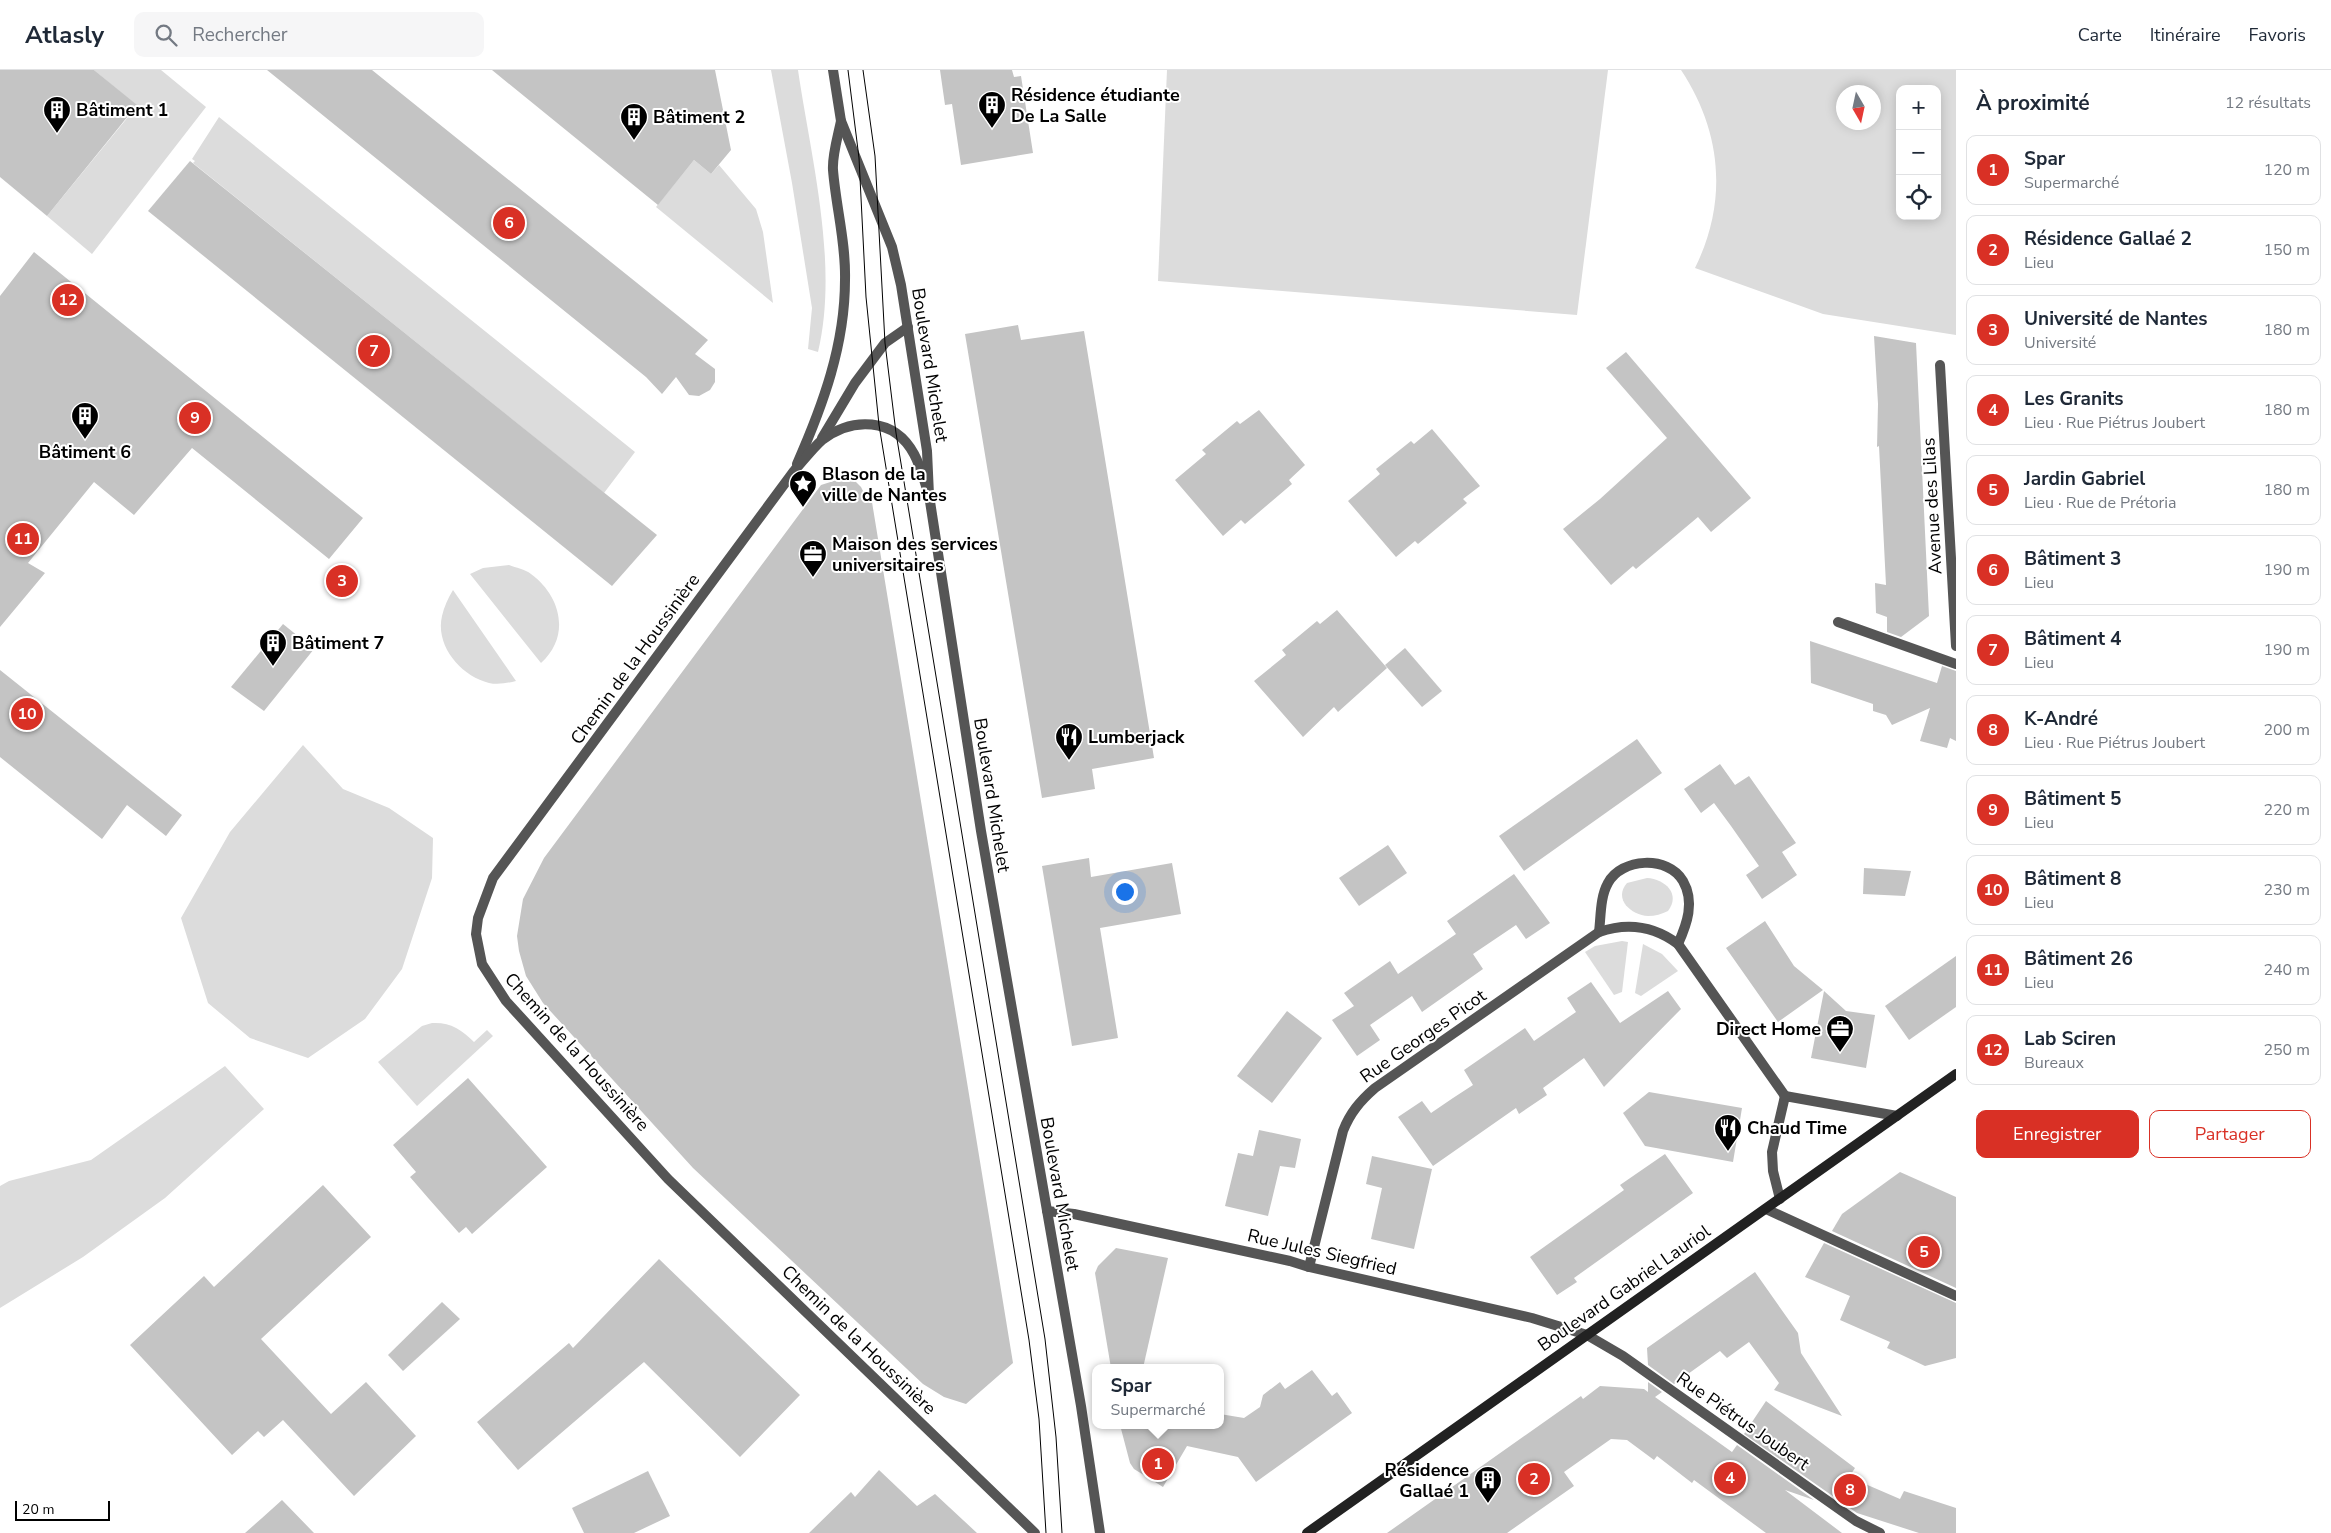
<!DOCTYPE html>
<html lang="fr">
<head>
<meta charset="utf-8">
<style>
	:root { --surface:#fff; --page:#f6f6f7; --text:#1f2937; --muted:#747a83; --line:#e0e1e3; --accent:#d93025 }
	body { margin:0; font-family:"Nunito Sans",sans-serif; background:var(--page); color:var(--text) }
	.controls { position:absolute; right:15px; top:15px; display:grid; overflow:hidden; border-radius:10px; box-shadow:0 2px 12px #0003 }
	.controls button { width:45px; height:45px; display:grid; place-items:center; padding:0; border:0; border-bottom:1px solid var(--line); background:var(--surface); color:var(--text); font:25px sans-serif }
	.compass { position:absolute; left:1836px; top:15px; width:45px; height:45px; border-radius:50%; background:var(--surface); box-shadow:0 2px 12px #0003; rotate:171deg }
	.scale { position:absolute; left:15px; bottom:12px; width:95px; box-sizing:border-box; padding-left:5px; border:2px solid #000; border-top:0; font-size:14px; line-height:18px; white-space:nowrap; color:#000; -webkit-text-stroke:4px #fff; paint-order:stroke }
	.you { position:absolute; left:1124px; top:821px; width:18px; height:18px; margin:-12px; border:4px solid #fff; border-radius:50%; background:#1a73e8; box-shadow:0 0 0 8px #1a73e833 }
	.badge { display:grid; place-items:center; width:32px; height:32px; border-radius:50%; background:var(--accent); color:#fff; font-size:16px; font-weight:700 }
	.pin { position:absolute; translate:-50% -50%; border:2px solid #fff; box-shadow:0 1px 5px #0006 }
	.popup { position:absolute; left:1092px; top:1294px; width:132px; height:65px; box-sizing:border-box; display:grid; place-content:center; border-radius:10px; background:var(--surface); filter:drop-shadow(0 1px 4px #0005); font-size:16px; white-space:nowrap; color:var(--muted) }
	.popup b { font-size:19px; color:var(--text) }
	.popup::after { content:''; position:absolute; left:50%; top:100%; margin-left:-10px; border:10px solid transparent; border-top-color:var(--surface) }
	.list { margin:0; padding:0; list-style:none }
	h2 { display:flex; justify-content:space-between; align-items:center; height:65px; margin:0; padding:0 20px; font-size:21px }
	h2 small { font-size:16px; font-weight:400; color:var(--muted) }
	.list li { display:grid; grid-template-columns:32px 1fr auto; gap:15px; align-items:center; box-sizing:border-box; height:70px; margin:0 10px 10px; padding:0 10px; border:1px solid var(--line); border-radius:10px }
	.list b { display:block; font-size:19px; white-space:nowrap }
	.list p { margin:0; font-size:16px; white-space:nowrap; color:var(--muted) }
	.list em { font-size:16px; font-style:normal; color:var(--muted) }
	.actions { display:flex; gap:10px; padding:15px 20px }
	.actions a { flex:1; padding:11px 0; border:1px solid var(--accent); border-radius:10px; text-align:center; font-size:18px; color:var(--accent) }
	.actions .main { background:var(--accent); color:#fff }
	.icon { flex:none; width:28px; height:28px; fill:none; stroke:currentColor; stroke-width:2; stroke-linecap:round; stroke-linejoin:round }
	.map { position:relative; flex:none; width:1956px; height:1463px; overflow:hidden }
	header { display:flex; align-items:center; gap:30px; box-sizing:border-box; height:70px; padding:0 25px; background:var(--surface); border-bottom:1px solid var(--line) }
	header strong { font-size:24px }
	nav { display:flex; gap:28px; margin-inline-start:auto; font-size:18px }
	.search { width:350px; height:45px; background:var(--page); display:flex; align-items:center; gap:12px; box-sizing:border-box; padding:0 18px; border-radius:10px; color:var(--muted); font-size:19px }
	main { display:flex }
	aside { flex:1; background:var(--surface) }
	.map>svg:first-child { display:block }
</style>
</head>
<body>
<header>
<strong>Atlasly</strong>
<div class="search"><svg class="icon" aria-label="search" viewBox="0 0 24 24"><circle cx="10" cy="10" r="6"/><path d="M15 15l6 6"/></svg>Rechercher</div>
<nav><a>Carte</a><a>Itinéraire</a><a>Favoris</a></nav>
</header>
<main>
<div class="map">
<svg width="1956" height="1463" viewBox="0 0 1956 1463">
	<rect width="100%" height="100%" fill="#fff"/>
	<g fill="#dcdcdc" fill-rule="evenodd">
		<path d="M94,0H161L206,37L92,184L47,146L137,36Z"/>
		<path d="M771,0H798C811,88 839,194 818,282L808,279L812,238L792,113Z"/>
		<path d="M1167,0H1608L1577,245L1158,211Z"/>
		<path d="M1681,0H1956V265L1823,244L1695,198C1728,131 1722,62 1681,0ZM1900,19H1937V146H1900ZM1844,22H1874V52H1844Z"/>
		<path d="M219,47L635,382L604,423L193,93L195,91L192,89Z"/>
		<path d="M694,90L711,104L719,95L756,139L763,162L773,233L656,137Z"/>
		<path d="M509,495C516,498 525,499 531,504C561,526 571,566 541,593L470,504L483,498Z"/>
		<path d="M453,520L516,611C508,613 498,615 489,613C461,606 435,576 442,546C444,537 448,528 453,520Z"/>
		<path d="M303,675L343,719L389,738L433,768L432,808L402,899L365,949L308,988L250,968L208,933L181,848L230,762Z"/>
		<path d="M1647,808C1665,809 1681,824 1668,841C1662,844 1655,846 1648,846C1631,845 1613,829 1627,813Z"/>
		<path d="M1622,871L1628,872L1622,922L1614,925L1585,882L1595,876Z"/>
		<path d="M1643,874L1662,884L1678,901L1641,926L1635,923Z"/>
		<path d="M432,953C450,952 461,959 474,972L487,960L493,966L417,1036L378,992L422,956Z"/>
		<path d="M225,996L264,1039L165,1128L83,1187L0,1238V1116L9,1111L91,1090Z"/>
	</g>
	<g fill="#c4c4c4">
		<path d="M0,0H94L137,35L47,146L0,107Z"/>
		<path d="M267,0H372L708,270L695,284L715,299V312L710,320L699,326L689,325L676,307L662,324L646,307Z"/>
		<path d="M492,0H715L731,80L711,104L694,90L658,135Z"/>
		<path d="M940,0H1012L1014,7L1021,6L1033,83L961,95L952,34L945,35Z"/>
		<path d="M190,91L657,465L612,516L148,141Z"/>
		<path d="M34,182L363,448L329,489L192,378L134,445L94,412L28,493L45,503L0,557V226Z"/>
		<path d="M1018,255L1021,270L1084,261L1154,688L1092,699L1095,719L1042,728L965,264Z"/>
		<path d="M1874,266L1916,273L1929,546L1901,567L1887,562V547L1876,543L1875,513L1886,515L1879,376L1877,377L1878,334Z"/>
		<path d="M1626,282L1751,428L1711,462L1698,447L1636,499L1633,496L1611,515L1563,459L1600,429L1667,368L1606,298Z"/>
		<path d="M1259,340L1305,395L1289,410L1292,414L1245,454L1241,450L1223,466L1175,410L1206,384L1202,380L1237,351L1240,354Z"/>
		<path d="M1432,359L1480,416L1463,429L1467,433L1418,474L1415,471L1396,487L1348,431L1380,404L1376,399L1411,371L1414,374Z"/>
		<path d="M840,409H853L861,417L865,425L871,426L1013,1293L966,1334L944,1327L923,1314L693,1098L543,933L526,906L519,881L517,866L523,829L544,788L821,415Z"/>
		<path d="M1337,540L1387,598L1338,642L1334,637L1303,667L1254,611L1286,585L1282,580L1317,551L1320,554Z"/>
		<path d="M283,554L314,579L264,641L231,617Z"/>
		<path d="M1810,571L1937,613L1942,596L1956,601V671L1950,668L1947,678L1920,671L1930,638L1892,655L1886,645L1873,641V634L1811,613Z"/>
		<path d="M1405,578L1442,621L1422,637L1385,595Z"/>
		<path d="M0,600L182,745L166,766L127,735L102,769L0,687Z"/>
		<path d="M1637,669L1662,703L1524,801L1499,766Z"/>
		<path d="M1720,694L1735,715L1749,706L1796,773L1782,782L1797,805L1762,829L1746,805L1759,796L1731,756L1714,733L1701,743L1684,719Z"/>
		<path d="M1388,775L1407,803L1359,836L1339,808Z"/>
		<path d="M1089,788L1091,807L1172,793L1181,844L1100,858L1118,968L1072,976L1042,796Z"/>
		<path d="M1864,798L1911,801L1905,826L1863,824Z"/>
		<path d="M1514,804L1550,853L1526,869L1516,855L1473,884L1483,899L1422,942L1412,926L1370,955L1380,970L1357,986L1332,950L1354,936L1344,923L1390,891L1398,904L1456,864L1447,851Z"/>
		<path d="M1765,851L1794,896L1823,920L1778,952L1726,878Z"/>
		<path d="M1956,886V937L1909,970L1885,936Z"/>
		<path d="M1591,912L1620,953L1668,921L1681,939L1604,1017L1584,988L1543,1018L1547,1025L1519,1044L1516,1038L1433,1096L1398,1047L1422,1031L1431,1043L1453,1028L1473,1015L1464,1000L1525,958L1534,971L1576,942L1567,928Z"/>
		<path d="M1824,921L1846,941L1875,945L1866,998L1811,988Z"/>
		<path d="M1287,941L1322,968L1272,1033L1237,1006Z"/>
		<path d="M468,1008L547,1097L472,1164L466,1157L459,1163L429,1129L410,1107L416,1102L393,1075Z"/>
		<path d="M1649,1022L1742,1038L1733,1092L1645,1076L1623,1043Z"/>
		<path d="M1259,1060L1301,1069L1295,1098L1280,1096L1268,1146L1225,1136L1238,1083L1253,1086Z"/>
		<path d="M1665,1084L1693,1123L1574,1208L1577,1212L1557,1225L1530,1187L1624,1120L1620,1115Z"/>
		<path d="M1372,1086L1432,1099L1414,1179L1371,1169L1382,1118L1366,1114Z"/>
		<path d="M1900,1102L1956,1127V1218L1832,1161L1842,1144Z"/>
		<path d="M323,1115L371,1167L261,1269L331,1344L366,1312L416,1366L354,1426L283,1350L264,1367L258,1361L232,1385L130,1275L204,1206L214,1217Z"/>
		<path d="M1824,1173L1956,1233V1288L1925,1296L1887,1278L1890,1272L1840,1250L1850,1226L1805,1207Z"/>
		<path d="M1116,1178L1168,1188L1143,1298H1111L1095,1203L1098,1196Z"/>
		<path d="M659,1189L800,1325L740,1387L644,1292L518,1400L477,1352L569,1273L573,1278Z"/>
		<path d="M1755,1202L1798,1263L1801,1283L1842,1346L1774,1320L1779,1313L1749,1272L1727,1288L1720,1281L1674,1314L1648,1295L1647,1278Z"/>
		<path d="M442,1232L460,1249L403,1301L388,1285Z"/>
		<path d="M1312,1300L1332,1326L1337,1322L1352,1343L1256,1412L1238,1387L1187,1376L1163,1417L1134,1399L1130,1393L1120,1355H1220V1344L1244,1348L1260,1337L1263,1325L1280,1312L1285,1319Z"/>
		<path d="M1648,1312L1662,1322L1655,1327L1732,1382L1737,1375L1814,1430L1785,1420L1842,1463H1766L1694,1410L1692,1413L1657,1386L1654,1390L1627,1370L1611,1369L1564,1402L1574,1416L1507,1463H1387L1581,1326L1583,1329L1600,1316L1644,1319L1648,1322Z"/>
		<path d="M1766,1331L1855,1398L1849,1407L1900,1429L1904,1421L1956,1438V1463H1919L1857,1443L1744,1364Z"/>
		<path d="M879,1400L917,1436L935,1424L977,1463H809L851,1422L855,1427Z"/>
		<path d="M648,1401L670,1446L634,1463H584L572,1438Z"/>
		<path d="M282,1430L314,1463H245L262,1448Z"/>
	</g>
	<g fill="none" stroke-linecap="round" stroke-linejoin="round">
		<g stroke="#555" stroke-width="10">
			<path d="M1940,295L1956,576"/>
			<path d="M822,368L855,313L885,273L908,257"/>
			<path d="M797,394C823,335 845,275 845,210C846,173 836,137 833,100C832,85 838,66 841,51"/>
			<path d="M927,419C923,407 920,395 914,384C894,347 852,347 822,370C812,379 803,391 794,401L493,808L478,848L476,864L482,894L506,931L668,1109L1035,1463"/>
			<path d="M1838,552L1956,594"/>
			<path d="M1599,862C1601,846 1600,827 1608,813C1621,788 1668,785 1683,811C1695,832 1687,854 1678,874"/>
			<path d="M1780,1129L1773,1101L1772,1082L1785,1026L1897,1046"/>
			<path d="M1766,1139L1956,1226"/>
			<path d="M1047,1141L1074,1144L1290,1191L1309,1197L1532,1248L1587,1265L1623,1286L1856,1451L1880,1463"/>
			<path d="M1309,1197L1343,1061C1350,1043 1360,1031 1375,1018L1599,862C1628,852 1654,856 1678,874L1785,1026"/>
		</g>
		<path stroke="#555" stroke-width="10" d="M833,0L841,51L892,177L901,215L927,381L929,425L981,761L1081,1336L1100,1463"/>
		<path stroke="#222" stroke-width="10" d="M1307,1463L1956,1004"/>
		<g stroke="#000" stroke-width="1">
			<path d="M848,0L859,88L866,227L879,355L1029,1270L1039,1349L1046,1463"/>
			<path d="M863,0L875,86L885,273L896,363L1045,1269L1056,1367L1062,1463"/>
		</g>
	</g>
	<defs>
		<symbol id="building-pin" viewBox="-11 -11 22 30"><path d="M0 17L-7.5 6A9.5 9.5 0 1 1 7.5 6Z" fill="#000" stroke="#fff"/><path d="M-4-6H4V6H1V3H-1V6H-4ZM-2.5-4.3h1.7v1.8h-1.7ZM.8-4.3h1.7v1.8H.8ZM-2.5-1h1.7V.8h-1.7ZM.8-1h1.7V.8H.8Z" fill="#fff"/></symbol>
		<symbol id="sight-pin" viewBox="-11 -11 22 30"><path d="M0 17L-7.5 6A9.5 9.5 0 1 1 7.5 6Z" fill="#000" stroke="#fff"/><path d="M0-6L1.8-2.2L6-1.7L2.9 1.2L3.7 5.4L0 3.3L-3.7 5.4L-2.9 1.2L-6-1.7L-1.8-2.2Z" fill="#fff"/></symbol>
		<symbol id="office-pin" viewBox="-11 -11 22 30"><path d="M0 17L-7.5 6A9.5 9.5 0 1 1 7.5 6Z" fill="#000" stroke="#fff"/><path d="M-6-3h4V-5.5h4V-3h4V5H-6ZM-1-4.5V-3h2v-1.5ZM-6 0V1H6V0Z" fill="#fff"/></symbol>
		<symbol id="restaurant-pin" viewBox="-11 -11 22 30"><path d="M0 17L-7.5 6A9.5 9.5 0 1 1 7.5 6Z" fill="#000" stroke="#fff"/><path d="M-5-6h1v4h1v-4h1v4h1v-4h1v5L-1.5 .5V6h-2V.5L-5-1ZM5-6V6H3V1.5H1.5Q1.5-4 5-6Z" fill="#fff"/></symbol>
	</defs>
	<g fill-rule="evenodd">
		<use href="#building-pin" x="976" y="19" width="32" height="43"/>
		<use href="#building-pin" x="41" y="24" width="32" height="43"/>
		<use href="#building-pin" x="618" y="31" width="32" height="43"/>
		<use href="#building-pin" x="69" y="330" width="32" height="43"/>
		<use href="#sight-pin" x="787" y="398" width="32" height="43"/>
		<use href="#office-pin" x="797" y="468" width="32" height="43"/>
		<use href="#building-pin" x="257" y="557" width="32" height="43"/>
		<use href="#restaurant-pin" x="1053" y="651" width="32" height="43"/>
		<use href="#office-pin" x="1824" y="943" width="32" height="43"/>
		<use href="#restaurant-pin" x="1712" y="1042" width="32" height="43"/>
		<use href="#building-pin" x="1472" y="1394" width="32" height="43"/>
	</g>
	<g text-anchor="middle" stroke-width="4" stroke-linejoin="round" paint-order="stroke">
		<g font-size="18" font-weight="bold" fill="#000" stroke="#fff" text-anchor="start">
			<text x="1011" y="31">Résidence étudiante<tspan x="1011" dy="21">De La Salle</tspan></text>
			<text x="76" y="46">Bâtiment 1</text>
			<text x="653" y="53">Bâtiment 2</text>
			<text x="85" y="388" text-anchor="middle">Bâtiment 6</text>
			<text x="822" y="410">Blason de la<tspan x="822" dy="21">ville de Nantes</tspan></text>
			<text x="832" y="480">Maison des services<tspan x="832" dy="21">universitaires</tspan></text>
			<text x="292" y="579">Bâtiment 7</text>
			<text x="1088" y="673">Lumberjack</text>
			<text x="1821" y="965" text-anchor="end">Direct Home</text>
			<text x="1747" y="1064">Chaud Time</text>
			<text x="1469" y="1406" text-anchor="end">Résidence<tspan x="1469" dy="21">Gallaé 1</tspan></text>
		</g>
		<g font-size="18" fill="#000" stroke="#fff">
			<text transform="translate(930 295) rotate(81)" y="6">Boulevard Michelet</text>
			<text transform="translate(1932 436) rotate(-93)" y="6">Avenue des Lilas</text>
			<text transform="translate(635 589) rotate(-54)" y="6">Chemin de la Houssinière</text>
			<text transform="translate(992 725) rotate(81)" y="6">Boulevard Michelet</text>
			<text transform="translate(1423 966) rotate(-35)" y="6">Rue Georges Picot</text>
			<text transform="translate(577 982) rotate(48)" y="6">Chemin de la Houssinière</text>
			<text transform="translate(1060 1124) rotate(80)" y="6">Boulevard Michelet</text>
			<text transform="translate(1322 1182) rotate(13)" y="6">Rue Jules Siegfried</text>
			<text transform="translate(1624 1218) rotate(-35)" y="6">Boulevard Gabriel Lauriol</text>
			<text transform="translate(859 1270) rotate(44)" y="6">Chemin de la Houssinière</text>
			<text transform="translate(1743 1351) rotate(35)" y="6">Rue Piétrus Joubert</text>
		</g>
	</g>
</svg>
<div class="controls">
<button>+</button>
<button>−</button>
<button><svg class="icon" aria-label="locate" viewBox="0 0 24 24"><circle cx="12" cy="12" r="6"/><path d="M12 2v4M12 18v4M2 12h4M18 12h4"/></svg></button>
</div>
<svg class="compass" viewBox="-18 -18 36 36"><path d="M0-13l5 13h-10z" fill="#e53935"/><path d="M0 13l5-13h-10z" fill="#747a83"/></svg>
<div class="scale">20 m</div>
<div class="you"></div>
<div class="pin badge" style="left:1158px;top:1394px">1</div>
<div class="popup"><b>Spar</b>Supermarché</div>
<div class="pin badge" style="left:1534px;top:1409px">2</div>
<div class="pin badge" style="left:342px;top:511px">3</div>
<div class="pin badge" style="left:1730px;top:1408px">4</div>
<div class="pin badge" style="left:1924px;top:1182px">5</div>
<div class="pin badge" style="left:509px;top:153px">6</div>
<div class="pin badge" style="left:374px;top:281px">7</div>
<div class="pin badge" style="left:1850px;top:1420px">8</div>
<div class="pin badge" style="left:195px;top:348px">9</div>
<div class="pin badge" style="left:27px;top:644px">10</div>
<div class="pin badge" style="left:23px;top:469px">11</div>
<div class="pin badge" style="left:68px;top:230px">12</div>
</div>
<aside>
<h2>À proximité<small>12 résultats</small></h2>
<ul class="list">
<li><span class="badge">1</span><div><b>Spar</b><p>Supermarché</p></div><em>120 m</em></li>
<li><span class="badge">2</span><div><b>Résidence Gallaé 2</b><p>Lieu</p></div><em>150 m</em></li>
<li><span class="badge">3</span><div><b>Université de Nantes</b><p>Université</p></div><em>180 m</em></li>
<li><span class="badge">4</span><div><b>Les Granits</b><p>Lieu · Rue Piétrus Joubert</p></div><em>180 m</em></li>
<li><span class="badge">5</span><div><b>Jardin Gabriel</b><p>Lieu · Rue de Prétoria</p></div><em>180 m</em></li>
<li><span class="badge">6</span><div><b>Bâtiment 3</b><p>Lieu</p></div><em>190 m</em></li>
<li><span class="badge">7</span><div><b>Bâtiment 4</b><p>Lieu</p></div><em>190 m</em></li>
<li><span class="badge">8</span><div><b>K-André</b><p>Lieu · Rue Piétrus Joubert</p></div><em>200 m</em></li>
<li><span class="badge">9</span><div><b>Bâtiment 5</b><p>Lieu</p></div><em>220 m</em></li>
<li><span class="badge">10</span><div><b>Bâtiment 8</b><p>Lieu</p></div><em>230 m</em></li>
<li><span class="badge">11</span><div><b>Bâtiment 26</b><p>Lieu</p></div><em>240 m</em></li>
<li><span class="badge">12</span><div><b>Lab Sciren</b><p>Bureaux</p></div><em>250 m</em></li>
</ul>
<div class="actions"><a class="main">Enregistrer</a><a>Partager</a></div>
</aside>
</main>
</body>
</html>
